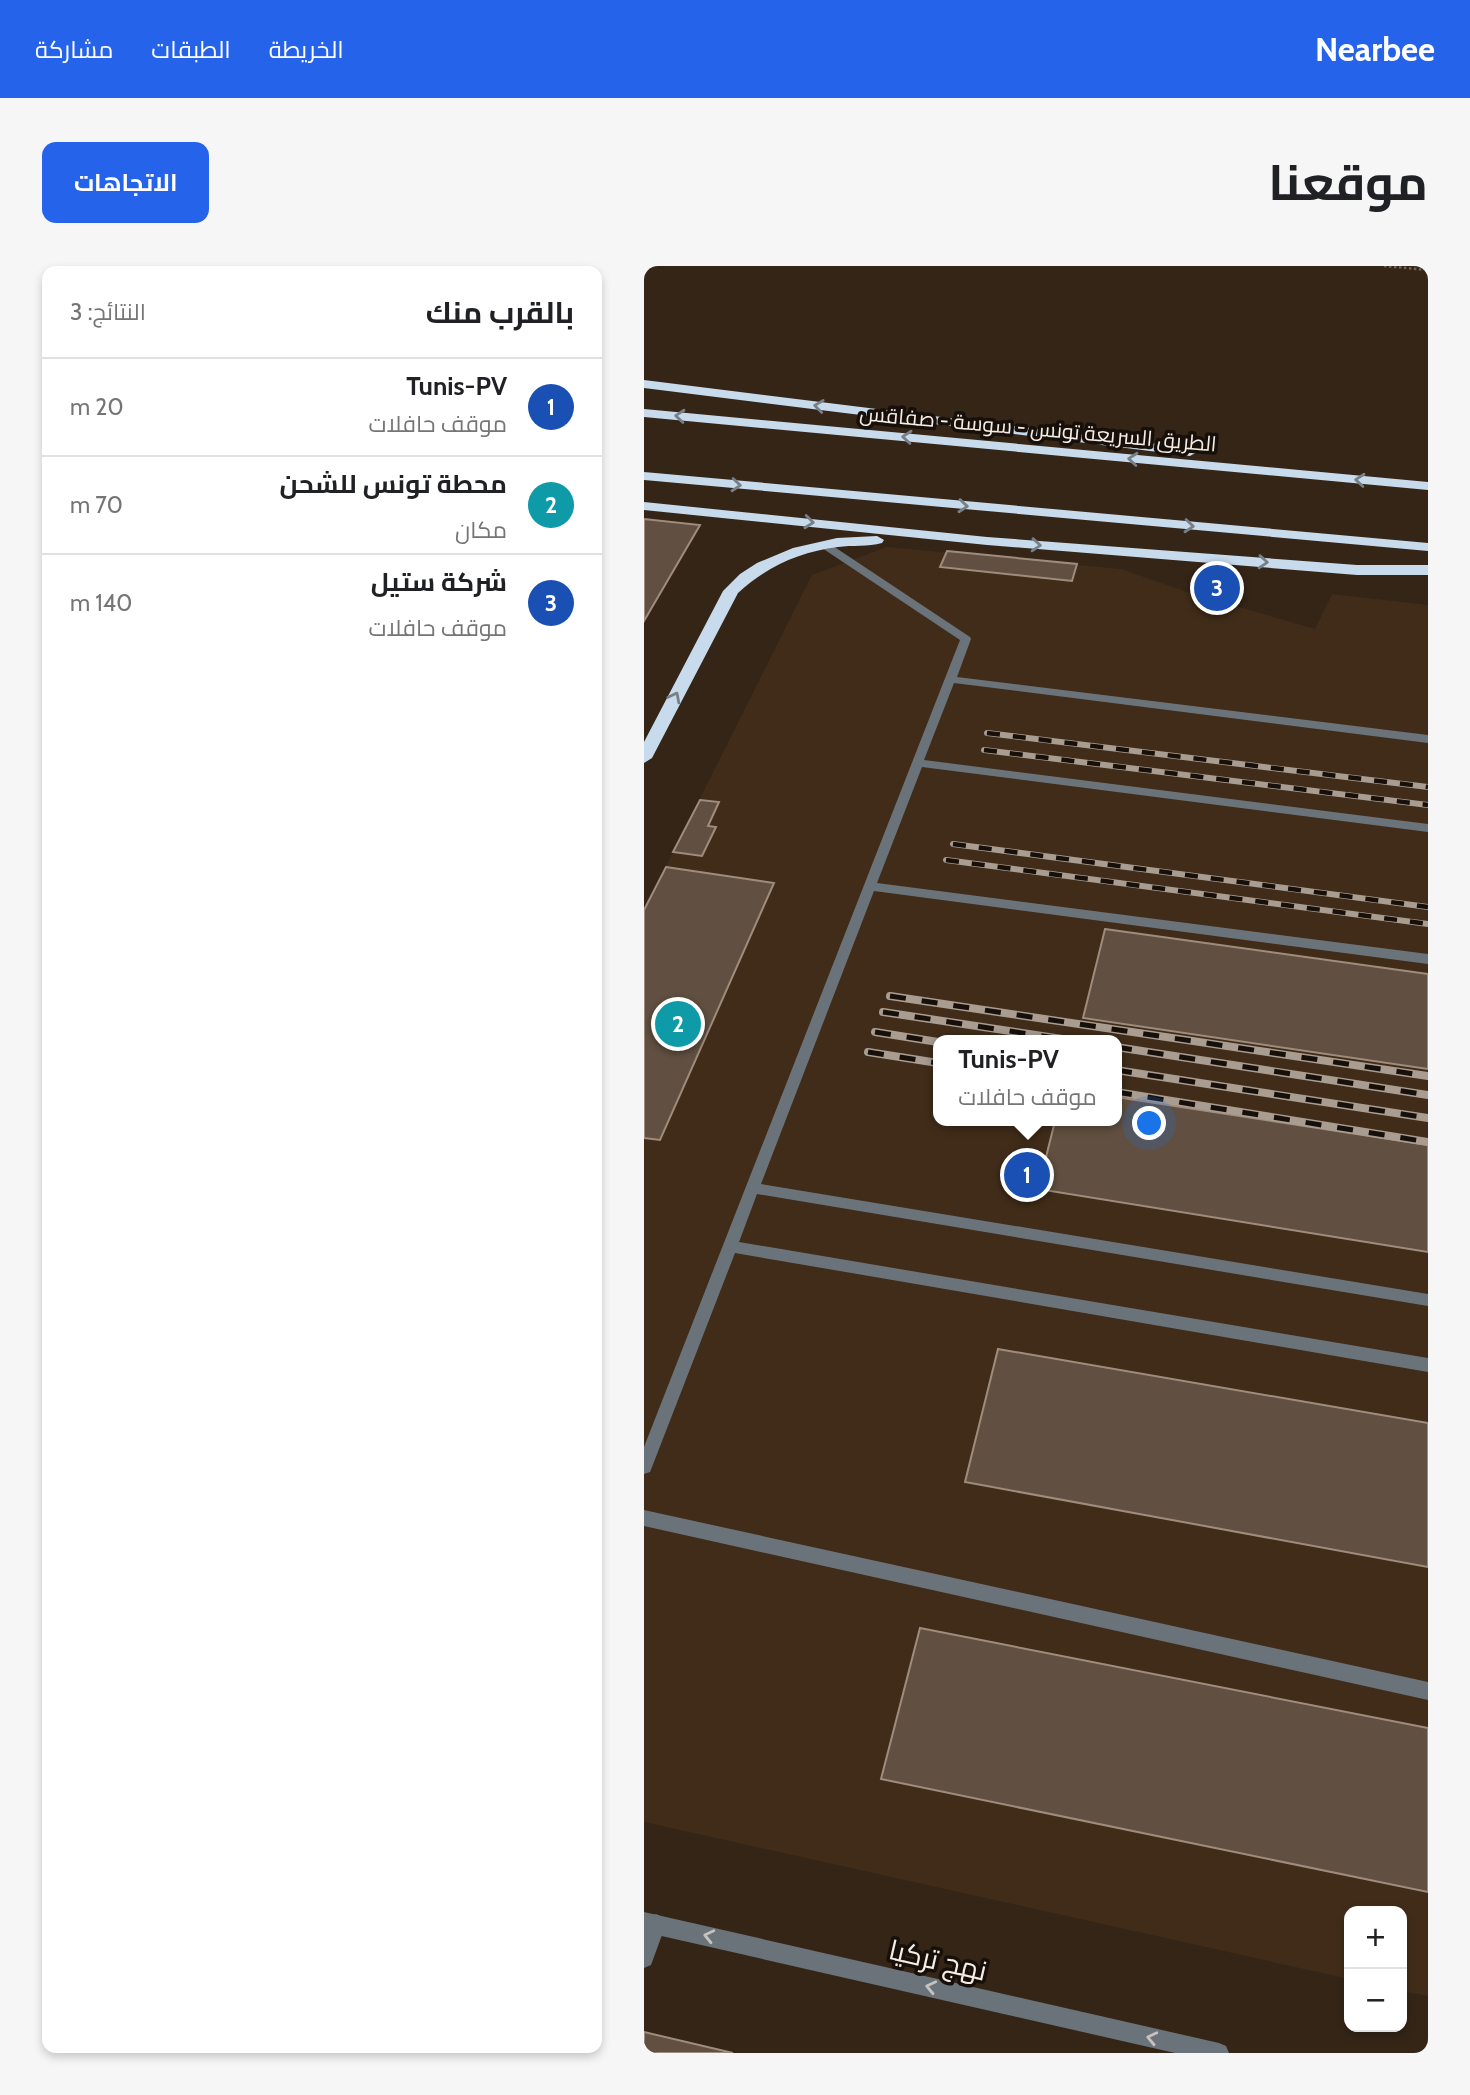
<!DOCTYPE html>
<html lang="ar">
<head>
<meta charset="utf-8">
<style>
	:root { --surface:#fff; --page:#f6f6f6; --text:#202124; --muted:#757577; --line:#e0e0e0; --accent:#2563eb }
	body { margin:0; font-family:Cabin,Cairo,sans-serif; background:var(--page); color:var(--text); direction:rtl }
	.controls { position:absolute; right:21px; bottom:21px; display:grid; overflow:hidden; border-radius:14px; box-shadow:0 4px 10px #0003 }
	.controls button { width:63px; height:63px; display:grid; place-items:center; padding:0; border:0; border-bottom:2px solid var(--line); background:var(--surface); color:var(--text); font:35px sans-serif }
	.you { position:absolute; left:506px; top:858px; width:24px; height:24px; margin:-18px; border:5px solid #fff; border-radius:50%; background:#1a73e8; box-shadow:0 0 0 10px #1a73e833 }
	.badge { display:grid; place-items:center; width:46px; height:46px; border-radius:50%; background:var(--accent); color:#fff; font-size:23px; font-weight:700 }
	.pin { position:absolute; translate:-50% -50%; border:4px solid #fff; box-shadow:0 2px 7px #0006 }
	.popup { position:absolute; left:289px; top:769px; width:189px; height:91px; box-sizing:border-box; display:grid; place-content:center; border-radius:14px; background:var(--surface); filter:drop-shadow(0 2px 5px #0005); font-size:23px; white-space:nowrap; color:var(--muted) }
	.popup b { font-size:26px; color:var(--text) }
	.popup::after { content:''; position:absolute; left:50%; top:100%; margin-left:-14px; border:14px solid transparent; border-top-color:var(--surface) }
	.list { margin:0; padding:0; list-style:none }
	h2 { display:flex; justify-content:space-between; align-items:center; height:91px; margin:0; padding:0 28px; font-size:30px }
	h2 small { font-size:23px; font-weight:400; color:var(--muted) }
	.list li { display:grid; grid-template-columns:46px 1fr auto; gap:21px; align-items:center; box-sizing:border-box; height:98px; padding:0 28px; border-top:2px solid var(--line) }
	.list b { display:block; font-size:26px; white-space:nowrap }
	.list p { margin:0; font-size:23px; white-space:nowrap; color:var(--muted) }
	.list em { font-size:23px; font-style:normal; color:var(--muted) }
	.map { position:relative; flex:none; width:784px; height:1787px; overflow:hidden; direction:ltr; border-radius:14px }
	header { display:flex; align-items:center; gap:42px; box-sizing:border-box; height:98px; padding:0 35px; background:var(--accent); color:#fff }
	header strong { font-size:33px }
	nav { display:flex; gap:38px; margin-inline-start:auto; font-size:24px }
	.intro { display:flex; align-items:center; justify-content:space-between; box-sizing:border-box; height:168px; padding:0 42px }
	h1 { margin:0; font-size:49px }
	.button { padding:18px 32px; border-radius:14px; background:var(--accent); color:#fff; font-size:24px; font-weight:700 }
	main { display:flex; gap:42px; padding:0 42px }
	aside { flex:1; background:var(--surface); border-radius:14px; box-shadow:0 4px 10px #0003 }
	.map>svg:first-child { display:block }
</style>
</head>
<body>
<header>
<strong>Nearbee</strong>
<nav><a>الخريطة</a><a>الطبقات</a><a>مشاركة</a></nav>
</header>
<div class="intro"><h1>موقعنا</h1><a class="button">الاتجاهات</a></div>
<main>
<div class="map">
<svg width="784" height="1787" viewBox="0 0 784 1787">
	<rect width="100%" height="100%" fill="#342517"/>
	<path fill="#402c19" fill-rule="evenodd" d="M243,281L477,303L546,327L671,363L688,328L784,339V1730L758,1725V1645H705V1713L0,1556V644L168,309ZM294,774H472V855H294Z"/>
	<g fill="#615041" stroke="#9f8c7c" stroke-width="2">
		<path d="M0,253L56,259L0,355Z"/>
		<path d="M303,285L433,298L428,315L296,301Z"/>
		<path d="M56,534L75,536L64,560L72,561L58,590L29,586Z"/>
		<path d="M22,601L130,617L16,874L0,872V644Z"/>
		<path d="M461,663L784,708V803L439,752Z"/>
		<path d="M472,831L784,879V986L394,923L411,855H472Z"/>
		<path d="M354,1083L784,1157V1301L321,1216Z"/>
		<path d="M276,1362L784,1462V1626L237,1513Z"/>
		<path d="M0,1766L89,1787H0Z"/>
	</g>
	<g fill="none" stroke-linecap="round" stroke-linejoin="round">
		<path stroke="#6f6256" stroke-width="2.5" stroke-dasharray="2.5 2.5" stroke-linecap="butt" d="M740,0L784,4"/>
		<g fill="#6b737a" fill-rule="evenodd">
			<path d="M175,276H183L326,371L327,373L313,411L784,469V477L310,417L280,494L784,558V566L278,501L233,617L784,688V698L230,625L117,918L784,1028V1040L113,928L95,976L784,1092V1106L91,987L8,1201L6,1206L0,1208V1181L316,374L175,280Z"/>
			<path d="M0,1244L784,1416V1434L0,1260Z"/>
			<path d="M12,1648L19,1651L22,1658L7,1699L0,1702V1665L5,1651Z"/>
		</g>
		<path fill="#6b737a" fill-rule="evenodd" d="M0,1646L575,1777L582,1780L585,1787H531L0,1666Z"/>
		<g fill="#c7dbed" fill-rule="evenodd">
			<path d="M0,114L546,182L553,186L546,190L0,122Z"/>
			<path d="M0,143L784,216V224L0,151Z"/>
			<path d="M0,206L784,277V285L0,214Z"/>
			<path d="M0,236L343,271L713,299H784V309H713L343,279L0,244Z"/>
			<path d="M233,270L240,274L238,277C224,281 208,279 194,281C155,286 122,301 94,327L8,492L0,497V476L79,325L96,308L113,297L149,282L193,272Z"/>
		</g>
		<defs>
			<g id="rail-far1">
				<path d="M343,467L784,521"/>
				<path d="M340,484L784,539"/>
				<path d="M309,578L784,641"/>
				<path d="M302,594L784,658"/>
			</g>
			<g id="rail">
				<path d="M246,730L784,810"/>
				<path d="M239,746L425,774"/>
				<path d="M231,766L294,776"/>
				<path d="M472,781L784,829"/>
				<path d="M224,786L294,797"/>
				<path d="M472,804L784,852"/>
				<path d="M472,826L784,876"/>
			</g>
		</defs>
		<use href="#rail-far1" stroke="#a99d92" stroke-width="6"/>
		<use href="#rail" stroke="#a99d92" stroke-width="8"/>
		<use href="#rail-far1" stroke="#17100a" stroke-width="4.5" stroke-dasharray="13" stroke-linecap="butt"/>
		<use href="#rail" stroke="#17100a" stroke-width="5" stroke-dasharray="16" stroke-linecap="butt"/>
	</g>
	<defs><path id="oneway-chevron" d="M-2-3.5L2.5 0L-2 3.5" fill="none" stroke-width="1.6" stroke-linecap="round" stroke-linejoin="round" transform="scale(1.75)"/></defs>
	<g stroke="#788087">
		<use href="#oneway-chevron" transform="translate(175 140) rotate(-173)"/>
		<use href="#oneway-chevron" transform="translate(36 150) rotate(-175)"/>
		<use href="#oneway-chevron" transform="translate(263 171) rotate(-175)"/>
		<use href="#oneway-chevron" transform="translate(489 193) rotate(-175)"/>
		<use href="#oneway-chevron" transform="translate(716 214) rotate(-175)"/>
		<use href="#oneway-chevron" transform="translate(92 219) rotate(5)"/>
		<use href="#oneway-chevron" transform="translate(319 240) rotate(5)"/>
		<use href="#oneway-chevron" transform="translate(165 256) rotate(6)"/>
		<use href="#oneway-chevron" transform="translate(545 260) rotate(5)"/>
		<use href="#oneway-chevron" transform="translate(392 279) rotate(4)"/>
		<use href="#oneway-chevron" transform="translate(619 296) rotate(4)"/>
		<use href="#oneway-chevron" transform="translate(31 431) rotate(-63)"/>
	</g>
	<g stroke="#c6c2bf">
		<use href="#oneway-chevron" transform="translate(65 1670) rotate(-167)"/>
		<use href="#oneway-chevron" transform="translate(287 1721) rotate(-167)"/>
		<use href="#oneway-chevron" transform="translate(508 1772) rotate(-167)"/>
	</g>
	<g text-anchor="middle" stroke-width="7" stroke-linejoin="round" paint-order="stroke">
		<g font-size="21" fill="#f7ede4" stroke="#17100a">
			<text transform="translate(394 163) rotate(5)" y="7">الطريق السريعة تونس - سوسة - صفاقس</text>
		</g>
		<g font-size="28" fill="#f7ede4" stroke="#17100a">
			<text transform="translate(294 1694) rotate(13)" y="10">نهج تركيا</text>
		</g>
	</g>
</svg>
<div class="controls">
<button>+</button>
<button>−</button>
</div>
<div class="you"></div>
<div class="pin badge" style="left:383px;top:909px;background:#1a4fb4">1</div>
<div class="popup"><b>Tunis-PV</b>موقف حافلات</div>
<div class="pin badge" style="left:34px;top:758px;background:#0f9aa8">2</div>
<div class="pin badge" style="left:573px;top:322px;background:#1a4fb4">3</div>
</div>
<aside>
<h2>بالقرب منك<small>النتائج: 3</small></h2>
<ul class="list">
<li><span class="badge" style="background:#1a4fb4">1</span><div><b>Tunis-PV</b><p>موقف حافلات</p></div><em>20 m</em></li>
<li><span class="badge" style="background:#0f9aa8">2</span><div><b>محطة تونس للشحن</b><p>مكان</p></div><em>70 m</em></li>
<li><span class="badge" style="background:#1a4fb4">3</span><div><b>شركة ستيل</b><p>موقف حافلات</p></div><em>140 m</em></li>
</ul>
</aside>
</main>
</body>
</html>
